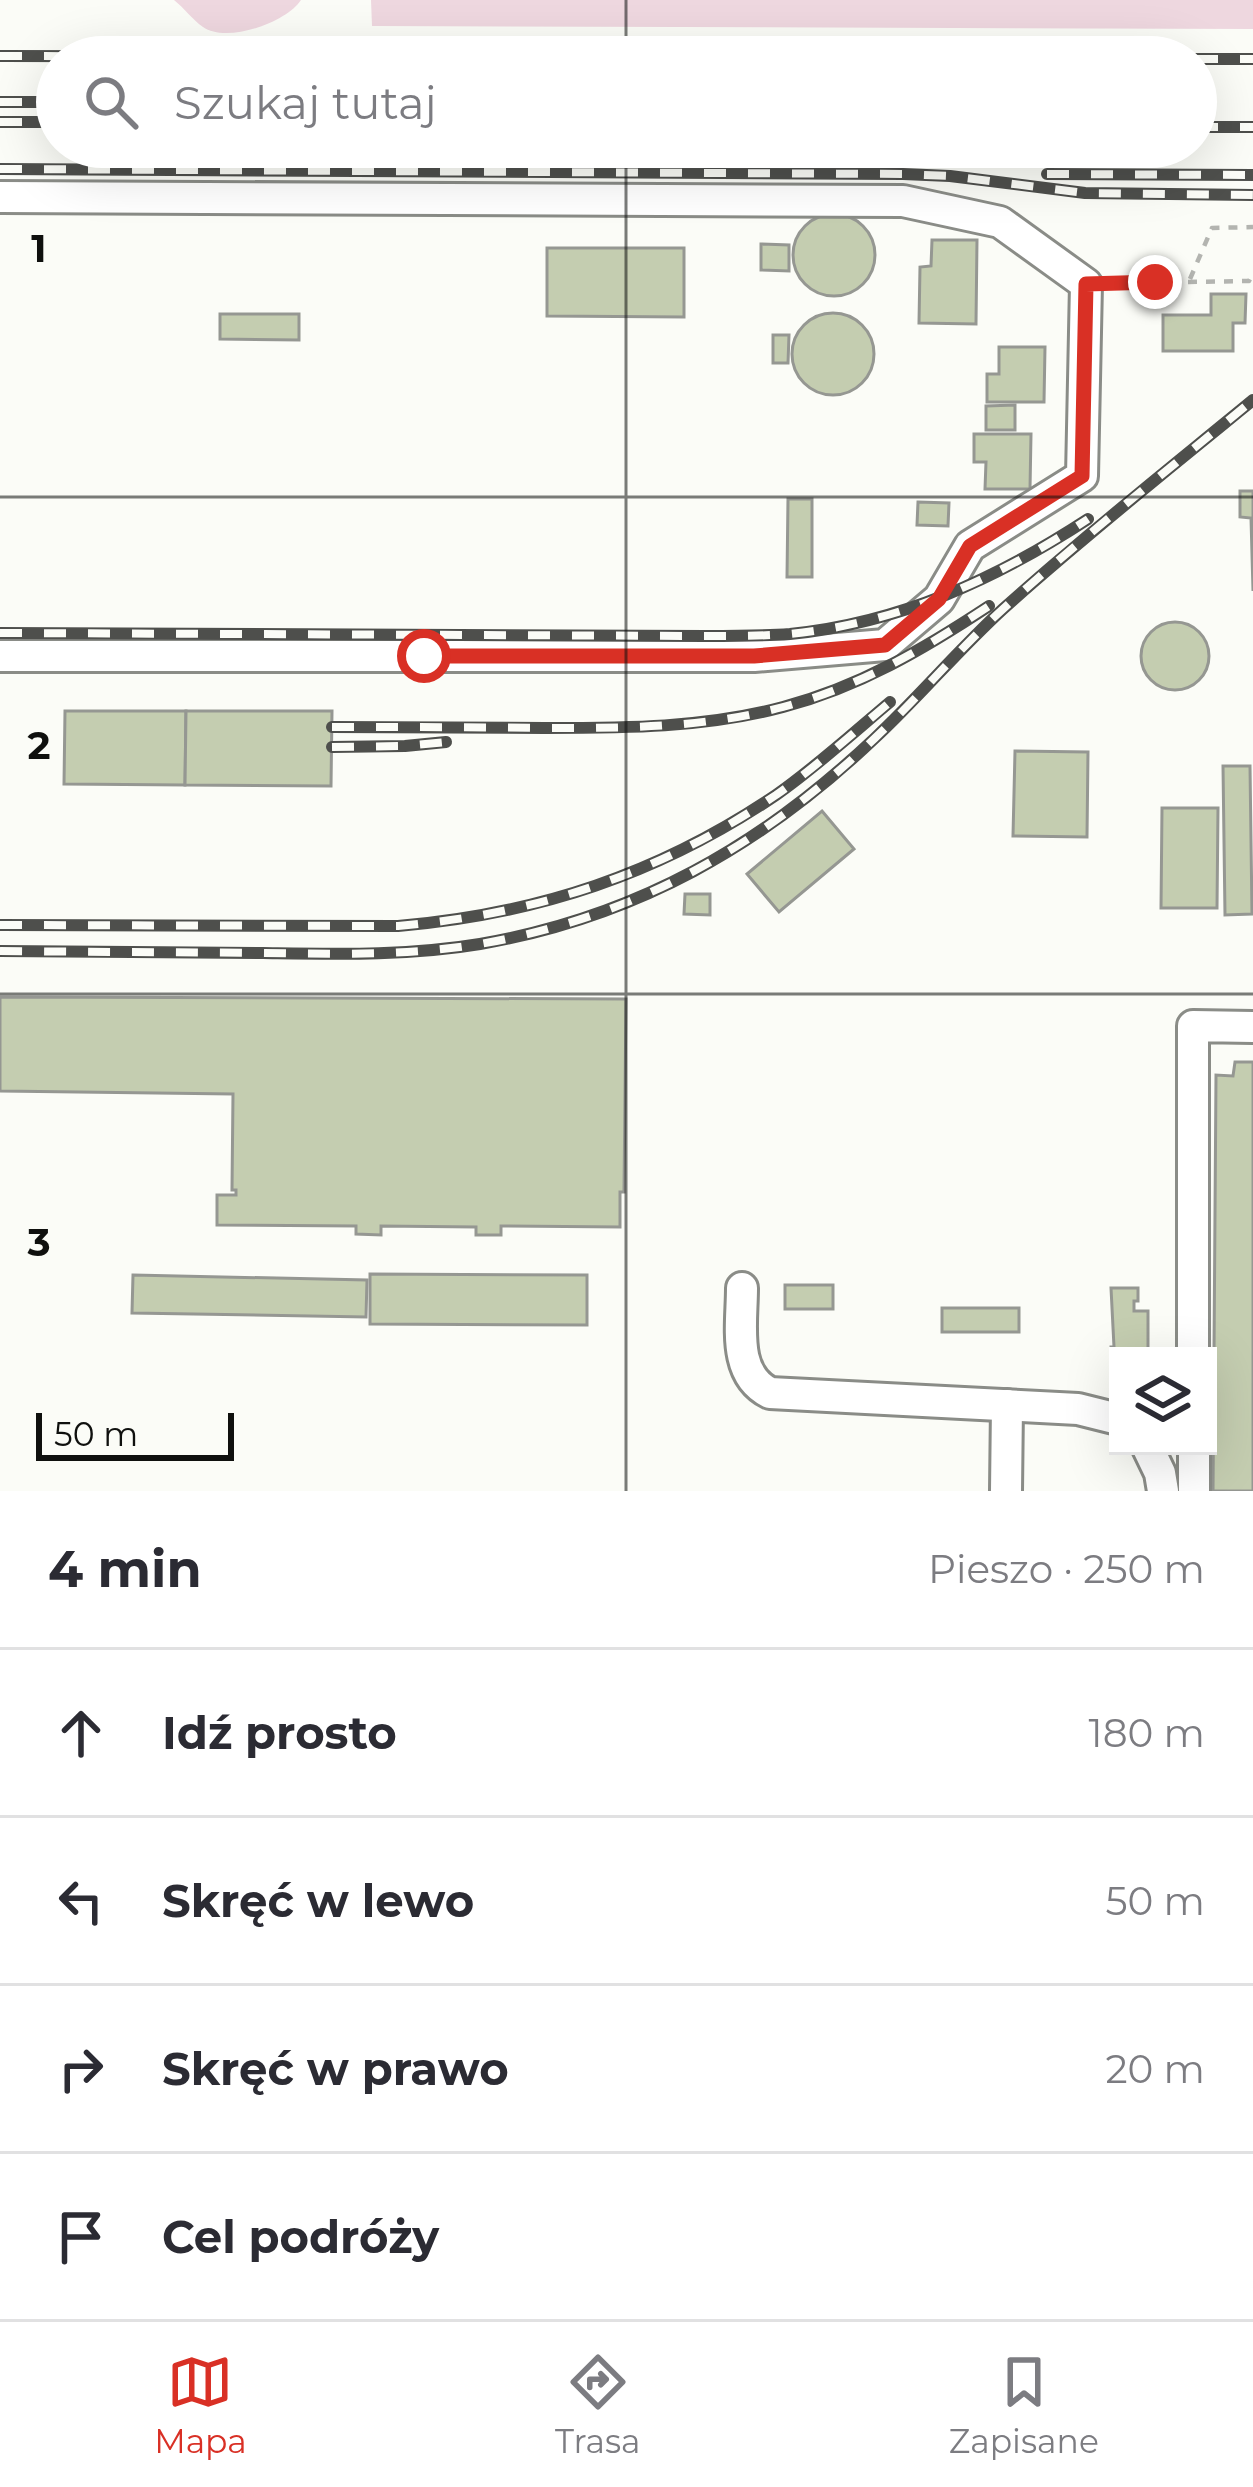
<!DOCTYPE html>
<html lang="pl">
<head>
<meta charset="utf-8">
<style>
	:root { --surface:#fff; --page:#f2f2f3; --text:#2b2b33; --muted:#7c7c81; --line:#e1e1e2; --accent:#d93025 }
	body { margin:0; font-family:Montserrat,sans-serif; background:var(--page); color:var(--text) }
	.controls { position:absolute; right:36px; bottom:36px; display:grid; overflow:hidden; border-radius:0px; box-shadow:0 12px 48px #0002 }
	.controls button { width:108px; height:108px; display:grid; place-items:center; padding:0; border:0; border-bottom:3px solid var(--line); background:var(--surface); color:var(--text); font:60px sans-serif }
	.scale { position:absolute; left:36px; bottom:30px; width:198px; box-sizing:border-box; padding-left:12px; border:6px solid #0f100e; border-top:0; font-size:33px; line-height:42px; white-space:nowrap; color:#0f100e; -webkit-text-stroke:9px #fbfcf7; paint-order:stroke }
	.stop { position:absolute; width:36px; height:36px; margin:-27px; border:9px solid #d93025; border-radius:50%; background:#fff }
	.stop.end { background:#d93025; border-color:#fff; box-shadow:0 3px 12px #0008 }
	.list { margin:0; padding:0; list-style:none }
	h2 { display:flex; justify-content:space-between; align-items:center; height:156px; margin:0; padding:0 48px; font-size:51px }
	h2 small { font-size:39px; font-weight:400; color:var(--muted) }
	.list li { display:grid; grid-template-columns:78px 1fr auto; gap:36px; align-items:center; box-sizing:border-box; height:168px; padding:0 48px; border-top:3px solid var(--line) }
	.list b { display:block; font-size:45px; white-space:nowrap }
	.list em { font-size:39px; font-style:normal; color:var(--muted) }
	.icon { flex:none; width:66px; height:66px; fill:none; stroke:currentColor; stroke-width:2; stroke-linecap:round; stroke-linejoin:round }
	.map { position:relative; flex:none; width:1253px; height:1491px; overflow:hidden }
	.search { position:absolute; background:var(--surface); box-shadow:0 12px 48px #0002; left:36px; right:36px; top:36px; height:132px; display:flex; align-items:center; gap:30px; box-sizing:border-box; padding:0 42px; border-radius:66px; color:var(--muted); font-size:45px }
	.sheet { height:828px; background:var(--surface) }
	nav { display:flex; justify-content:space-around; align-items:center; box-sizing:border-box; height:168px; border-top:3px solid var(--line); background:var(--surface); font-size:33px; color:var(--muted) }
	nav a { display:grid; justify-items:center; gap:6px }
	nav .on { color:var(--accent) }
	.map>svg:first-child { display:block }
</style>
</head>
<body>
<div class="map">
<svg width="1253" height="1491" viewBox="0 0 1253 1491">
	<rect width="100%" height="100%" fill="#fbfcf7"/>
	<g fill="#eed7df">
		<path d="M174,0H301C287,22 227,44 203,27C193,20 184,8 174,0Z"/>
		<path d="M371,0H1253V29L372,26Z"/>
	</g>
	<g fill="#c4cdb0" stroke="#959792" stroke-width="3">
		<circle cx="834" cy="255" r="41"/>
		<path d="M932,240H977L976,324L919,323L920,267L931,266Z"/>
		<path d="M761,244L789,245V271L761,270Z"/>
		<path d="M547,248H684V317L547,316Z"/>
		<path d="M1211,294H1246L1245,323H1233V351H1163V315H1211Z"/>
		<circle cx="833" cy="354" r="41"/>
		<path d="M220,314H299V340L220,339Z"/>
		<path d="M773,335H789L788,363H773Z"/>
		<path d="M999,347H1045L1044,402H987V374H999Z"/>
		<path d="M1015,405V430H986V406Z"/>
		<path d="M974,434H1031L1030,489H985L986,462H974Z"/>
		<path d="M1240,491H1253V591L1251,518L1240,517Z"/>
		<path d="M788,499H812V577H787Z"/>
		<path d="M918,502L949,503L948,526L917,525Z"/>
		<circle cx="1175" cy="656" r="34"/>
		<path d="M65,711H186L185,785L64,784Z"/>
		<path d="M186,711H332L331,786L185,785Z"/>
		<path d="M1015,751L1088,752L1087,837L1013,836Z"/>
		<path d="M1223,766H1250L1252,914L1225,915Z"/>
		<path d="M1162,808H1218L1217,908H1161Z"/>
		<path d="M822,811L854,849L779,912L747,874Z"/>
		<path d="M685,894H710V915L684,914Z"/>
		<path d="M0,997L626,999L624,1192H620V1227L501,1226V1235H476V1227L381,1226V1235L356,1234V1226L217,1225V1195H236V1190H232L233,1094L0,1091Z"/>
		<path d="M1235,1062H1253V1491H1213L1216,1075L1233,1076Z"/>
		<path d="M370,1274L587,1275V1325L370,1324Z"/>
		<path d="M133,1275L367,1280L366,1317L132,1313Z"/>
		<rect x="785" y="1285" width="48" height="24"/>
		<path d="M1111,1288H1138V1301H1134V1311H1148V1354H1111V1347H1114Z"/>
		<rect x="942" y="1308" width="77" height="24"/>
	</g>
	<g fill="none" stroke-linecap="round" stroke-linejoin="round">
		<defs>
			<g id="minor">
				<path d="M0,197L903,201L1000,222L1086,284L1082,476L970,546L939,599L885,645L754,656H0"/>
				<path d="M742,1288C742,1325 732,1374 770,1393L1078,1409L1118,1419"/>
				<path d="M1193,1356V1026L1253,1027"/>
				<path d="M1147,1446L1160,1473L1163,1491"/>
				<path d="M1194,1446V1491"/>
				<path d="M1006,1491L1007,1405"/>
			</g>
		</defs>
		<use href="#minor" stroke="#8a8c87" stroke-width="36"/>
		<g stroke="#b3b4b0" stroke-width="4.5" stroke-dasharray="9 9" stroke-linecap="butt">
			<path d="M1190,279L1212,228L1253,227"/>
			<path d="M1116,283L1249,281L1253,273"/>
		</g>
		<use href="#minor" stroke="#fff" stroke-width="30"/>
		<defs>
			<g id="rail">
				<path d="M0,56L489,57"/>
				<path d="M1196,59H1253"/>
				<path d="M0,102H57"/>
				<path d="M0,122H57"/>
				<path d="M1196,127H1253"/>
				<path d="M0,169L903,174L950,176L1085,193L1253,195"/>
				<path d="M1047,174L1253,175"/>
				<path d="M0,633L706,636C734,636 762,636 790,634C900,623 996,579 1088,519"/>
				<path d="M332,727C403,727 474,727 545,728C625,728 705,728 783,707C859,687 924,649 989,606"/>
				<path d="M332,747L405,746L446,742"/>
				<path d="M0,925L398,926C538,914 659,874 776,795C816,767 853,733 890,702"/>
				<path d="M0,951C88,952 175,952 263,953C335,954 408,956 480,944C636,917 761,846 875,738C919,697 958,650 1003,609C1083,537 1169,469 1253,400"/>
			</g>
		</defs>
		<use href="#rail" stroke="#4e4f4c" stroke-width="12"/>
		<use href="#rail" stroke="#fbfcf7" stroke-width="8" stroke-dasharray="22" stroke-linecap="butt"/>
	</g>
	<g fill="none" stroke-linecap="round" stroke-linejoin="round">
		<path stroke="#d93025" stroke-width="15" d="M424,656H754L885,645L939,599L970,546L1082,476L1086,284L1155,282"/>
	</g>
	<path fill="none" stroke="#0f100e" stroke-width="3" stroke-opacity="0.55" d="M626,0V57M626,147V1491M0,497H1253M0,994H1253"/>
	<g font-size="39" text-anchor="middle" font-weight="bold" fill="#0f100e" stroke="#fbfcf7" stroke-width="10" stroke-linejoin="round" paint-order="stroke">
		<text x="39" y="262">1</text>
		<text x="39" y="759">2</text>
		<text x="39" y="1256">3</text>
	</g>
</svg>
<div class="controls">
<button><svg class="icon" aria-label="layers" viewBox="0 0 24 24"><path d="M12 4l9 5-9 5-9-5zM3 14l9 5 9-5"/></svg></button>
</div>
<div class="scale">50 m</div>
<div class="stop" style="left:424px;top:656px"></div>
<div class="stop end" style="left:1155px;top:282px"></div>
<div class="search"><svg class="icon" aria-label="search" viewBox="0 0 24 24"><circle cx="10" cy="10" r="6"/><path d="M15 15l6 6"/></svg>Szukaj tutaj</div>
</div>
<section class="sheet">
<h2>4 min<small>Pieszo · 250 m</small></h2>
<ul class="list">
<li><svg class="icon" aria-label="ahead" viewBox="0 0 24 24"><path d="M12 20V5M6 11l6-6 6 6"/></svg><div><b>Idź prosto</b></div><em>180 m</em></li>
<li><svg class="icon" aria-label="left" viewBox="0 0 24 24"><path d="M17 20v-9H6M10 6l-5 5 5 5"/></svg><div><b>Skręć w lewo</b></div><em>50 m</em></li>
<li><svg class="icon" aria-label="right" viewBox="0 0 24 24"><path d="M7 20v-9h11M14 6l5 5-5 5"/></svg><div><b>Skręć w prawo</b></div><em>20 m</em></li>
<li><svg class="icon" aria-label="arrive" viewBox="0 0 24 24"><path d="M6 21V4h12l-3 4 3 4H6"/></svg><div><b>Cel podróży</b></div></li>
</ul>
</section>
<nav>
<a class="on"><svg class="icon" aria-label="map" viewBox="0 0 24 24"><path d="M3 6l6-2 6 2 6-2v14l-6 2-6-2-6 2zM9 4v14M15 6v14"/></svg>Mapa</a>
<a><svg class="icon" aria-label="directions" viewBox="0 0 24 24"><path d="M12 3l9 9-9 9-9-9zM9 14v-3h6M13 9l2 2-2 2"/></svg>Trasa</a>
<a><svg class="icon" aria-label="saved" viewBox="0 0 24 24"><path d="M7 4h10v16l-5-4-5 4z"/></svg>Zapisane</a>
</nav>
</body>
</html>
